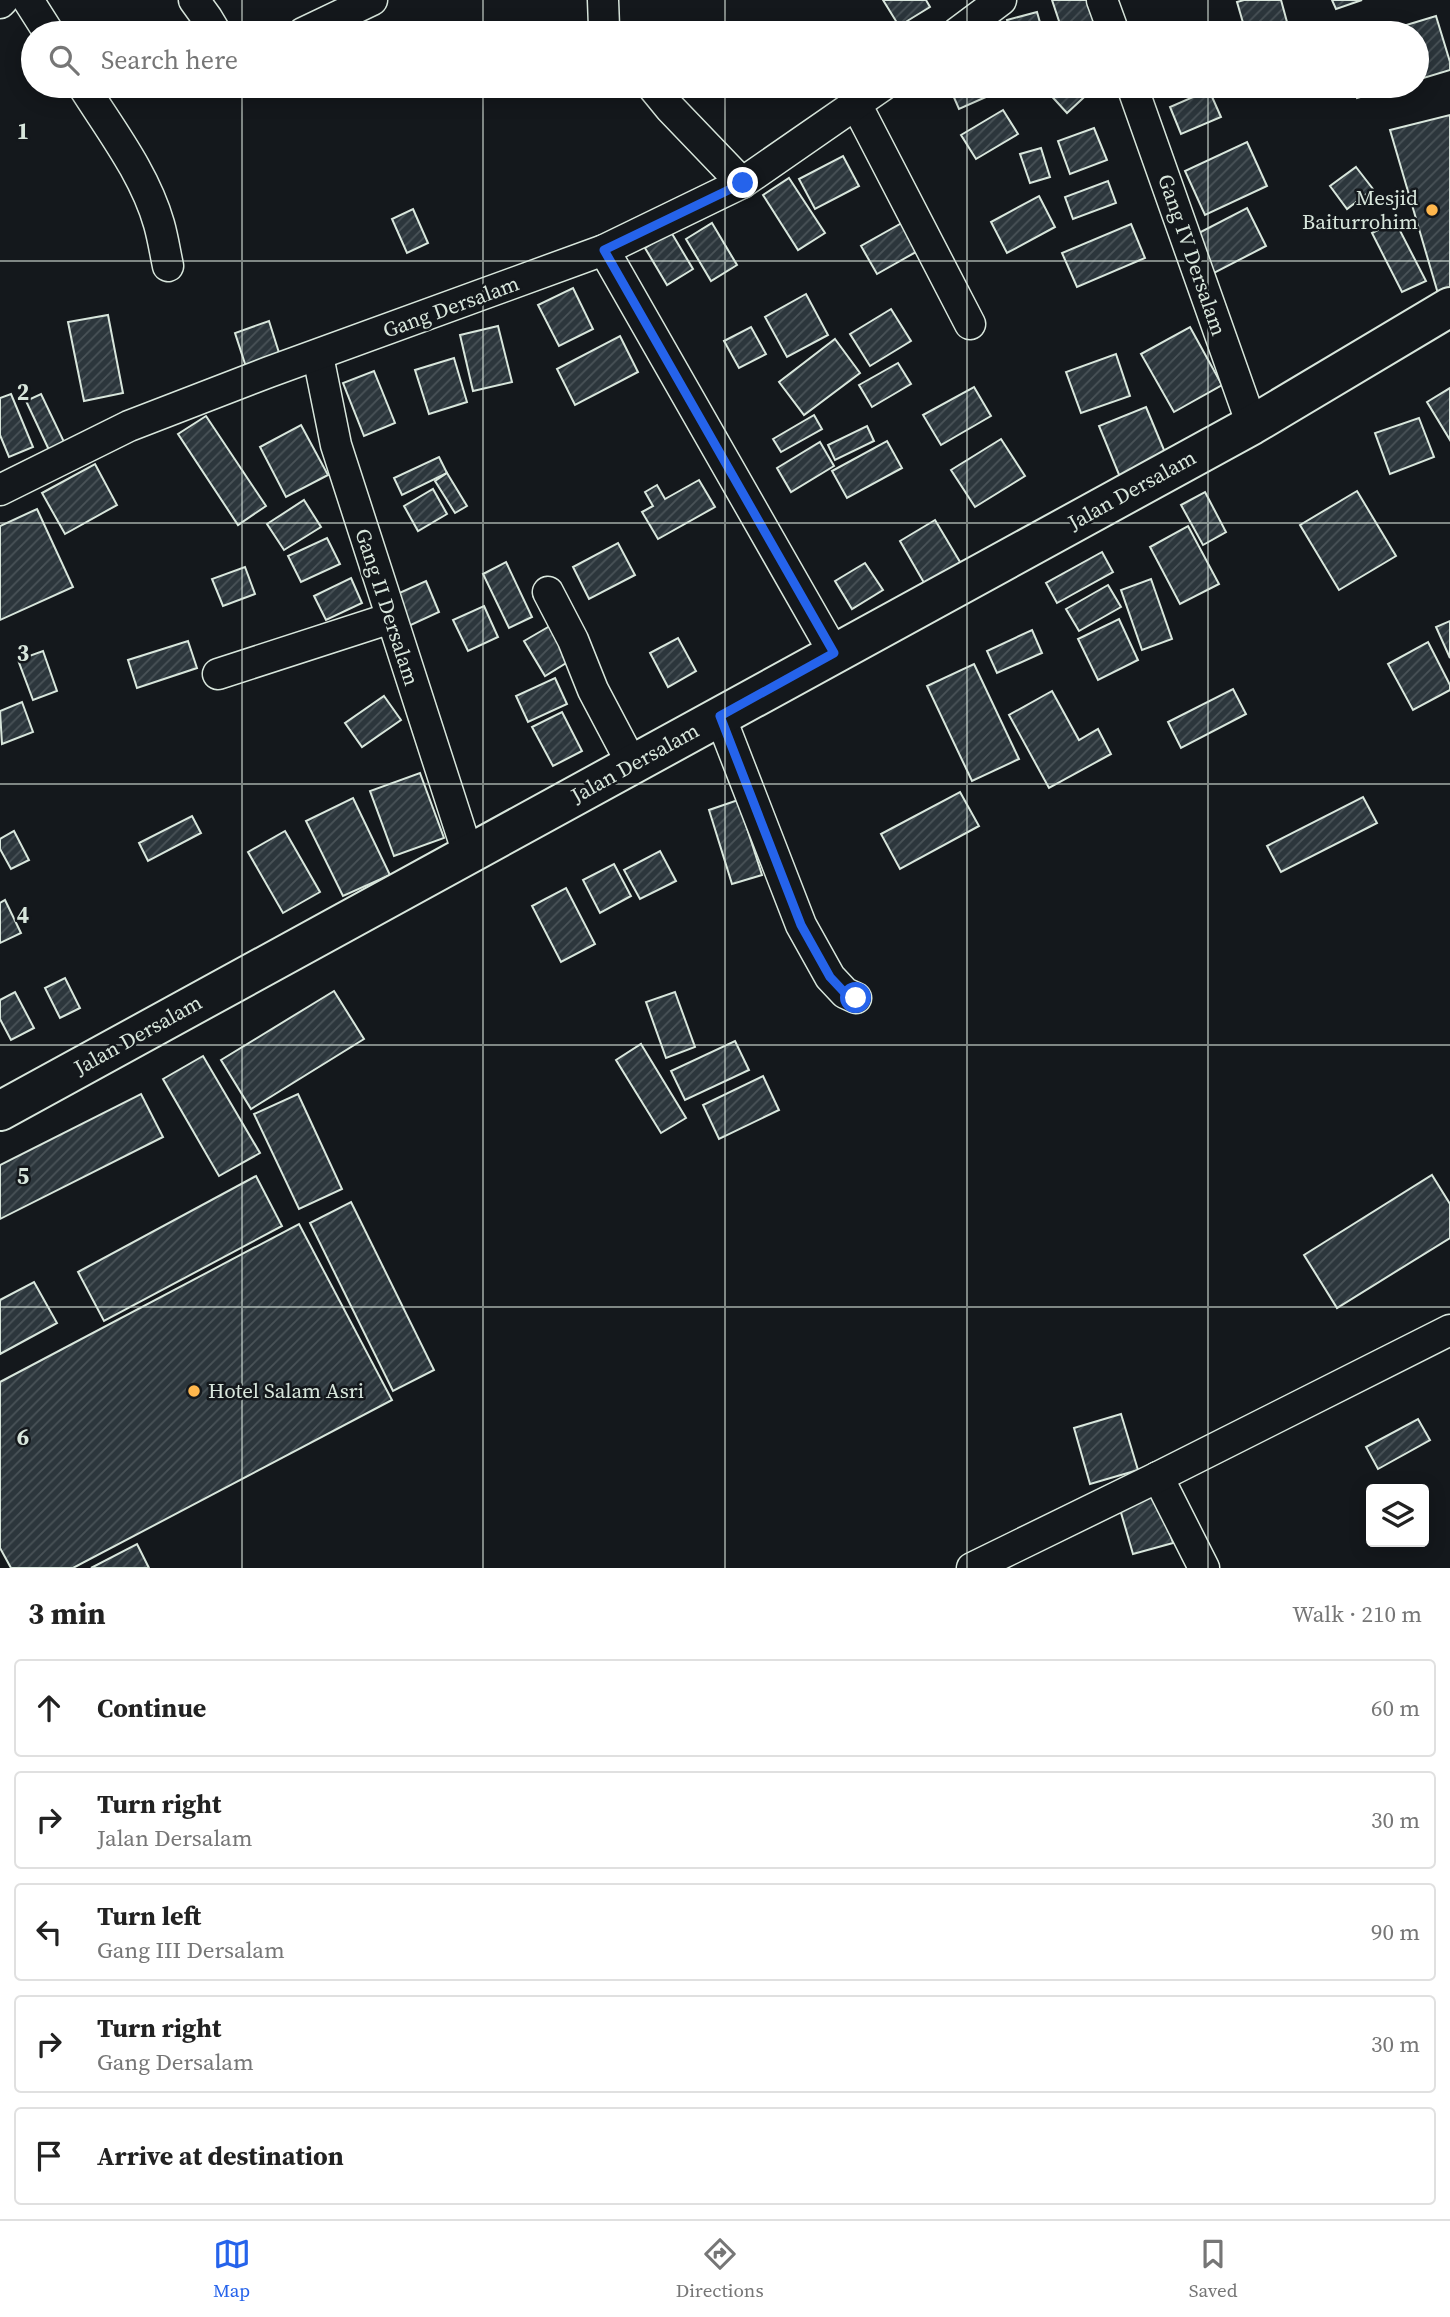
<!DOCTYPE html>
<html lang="en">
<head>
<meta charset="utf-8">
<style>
	:root { --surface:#fff; --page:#f6f6f6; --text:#222; --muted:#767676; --line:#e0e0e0; --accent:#2563eb }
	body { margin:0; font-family:"Source Serif 4",serif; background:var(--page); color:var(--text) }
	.controls { position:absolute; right:21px; bottom:21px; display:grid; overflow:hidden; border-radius:7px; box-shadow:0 4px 18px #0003 }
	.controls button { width:63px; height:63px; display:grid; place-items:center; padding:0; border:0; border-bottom:2px solid var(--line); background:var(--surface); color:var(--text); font:35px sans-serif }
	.stop { position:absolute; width:21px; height:21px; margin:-16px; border:5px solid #2563eb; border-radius:50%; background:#fff }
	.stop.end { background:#2563eb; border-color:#fff; box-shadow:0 2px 7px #0008 }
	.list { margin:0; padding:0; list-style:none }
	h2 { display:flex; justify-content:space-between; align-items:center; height:91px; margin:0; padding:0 28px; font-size:30px }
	h2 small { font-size:23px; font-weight:400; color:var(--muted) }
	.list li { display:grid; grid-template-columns:46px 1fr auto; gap:21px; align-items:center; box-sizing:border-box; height:98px; margin:0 14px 14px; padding:0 14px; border:2px solid var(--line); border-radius:7px }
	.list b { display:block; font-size:26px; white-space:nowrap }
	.list p { margin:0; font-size:23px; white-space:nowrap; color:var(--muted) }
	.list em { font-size:23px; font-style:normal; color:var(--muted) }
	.icon { flex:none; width:38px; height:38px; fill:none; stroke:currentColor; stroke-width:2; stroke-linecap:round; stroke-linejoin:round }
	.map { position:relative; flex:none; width:1450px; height:1568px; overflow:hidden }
	.search { position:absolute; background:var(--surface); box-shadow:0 4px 18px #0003; left:21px; right:21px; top:21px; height:77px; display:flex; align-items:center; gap:18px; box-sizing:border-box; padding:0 24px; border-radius:38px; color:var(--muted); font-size:26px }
	.sheet { height:651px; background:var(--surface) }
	nav { display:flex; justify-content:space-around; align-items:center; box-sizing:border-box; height:98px; border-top:2px solid var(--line); background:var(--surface); font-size:19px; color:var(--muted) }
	nav a { display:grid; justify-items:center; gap:4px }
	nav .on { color:var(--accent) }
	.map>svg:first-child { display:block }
</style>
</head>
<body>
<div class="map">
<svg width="1450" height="1568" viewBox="0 0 1450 1568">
	<defs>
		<pattern id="building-hatch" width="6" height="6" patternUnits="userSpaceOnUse" patternTransform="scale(1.75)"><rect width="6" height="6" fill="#2c363c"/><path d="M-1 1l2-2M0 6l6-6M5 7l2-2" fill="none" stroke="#4a5358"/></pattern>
	</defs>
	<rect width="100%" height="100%" fill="#14181c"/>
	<g fill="url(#building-hatch)" stroke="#d8e6dc" stroke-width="2">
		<path d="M883,0H926L930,7L899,26Z"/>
		<path d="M1052,0H1088L1099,33H1063Z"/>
		<path d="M1244,0H1281L1290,33H1246L1237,2Z"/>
		<path d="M1332,0H1362L1336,9Z"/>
		<path d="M1037,12L1043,33H1010L1007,20Z"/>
		<path d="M1436,16L1450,62V70L1417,80V33H1380Z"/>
		<path d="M949,86H1002L1004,89L959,109Z"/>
		<path d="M1050,86H1093L1095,87L1067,113L1046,90Z"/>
		<path d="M1296,86H1343L1298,96Z"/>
		<path d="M1353,86H1398L1357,98Z"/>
		<path d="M1209,90L1221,117L1181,134L1170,107Z"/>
		<path d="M1003,110L1018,134L976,159L961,135Z"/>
		<path d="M1450,115V290L1439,297L1390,130Z"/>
		<path d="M1094,128L1107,160L1070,174L1058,141Z"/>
		<path d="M1247,142L1267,186L1205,215L1185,171Z"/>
		<path d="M1041,148L1050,177L1030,183L1020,154Z"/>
		<path d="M843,156L859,186L815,209L799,179Z"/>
		<path d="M1356,167L1373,189L1347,209L1330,186Z"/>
		<path d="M789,178L825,233L798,250L763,195Z"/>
		<path d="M1108,181L1116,203L1073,219L1065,197Z"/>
		<path d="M1039,196L1055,227L1007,253L991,222Z"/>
		<path d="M1247,208L1266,246L1212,274L1193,236Z"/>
		<path d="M413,209L428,243L407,253L392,219Z"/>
		<path d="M907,220L923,248L877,274L861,246Z"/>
		<path d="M1395,221L1426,281L1402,292L1372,233Z"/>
		<path d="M712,223L737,265L711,281L686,239Z"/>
		<path d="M1131,224L1145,258L1077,287L1062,253Z"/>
		<path d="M671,232L693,269L667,285L645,248Z"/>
		<path d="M573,288L593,329L559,346L538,305Z"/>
		<path d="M806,294L828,335L787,357L765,317Z"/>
		<path d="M891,309L911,341L870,366L850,334Z"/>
		<path d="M108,315L123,393L84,401L68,322Z"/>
		<path d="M269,321L281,359L247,370L235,333Z"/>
		<path d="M498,326L512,382L473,391L460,335Z"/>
		<path d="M751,327L766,354L739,368L724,341Z"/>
		<path d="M1190,327L1222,385L1174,412L1141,354Z"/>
		<path d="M620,336L638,372L575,405L557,369Z"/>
		<path d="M835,339L860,373L804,415L779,382Z"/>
		<path d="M1116,354L1130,396L1081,413L1066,372Z"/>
		<path d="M454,358L467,402L429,414L415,370Z"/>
		<path d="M898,363L911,384L872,407L859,385Z"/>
		<path d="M374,371L395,423L364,436L343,383Z"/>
		<path d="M974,387L991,416L941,445L923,415Z"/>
		<path d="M1450,388V440L1427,402Z"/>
		<path d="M11,394L33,447L9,457L0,435V398Z"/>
		<path d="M41,394L65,444L50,452L26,401Z"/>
		<path d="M1146,407L1169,462L1122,482L1099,426Z"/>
		<path d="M814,415L822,429L781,452L773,439Z"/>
		<path d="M206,416L266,506L238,525L178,434Z"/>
		<path d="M1419,418L1434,457L1390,474L1375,433Z"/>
		<path d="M301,425L328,475L286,497L260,447Z"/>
		<path d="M867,426L874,441L835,460L828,445Z"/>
		<path d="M1001,439L1025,476L975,507L951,470Z"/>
		<path d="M887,441L902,468L847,498L832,471Z"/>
		<path d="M820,442L834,466L791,492L777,468Z"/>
		<path d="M439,457L447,473L402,495L394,478Z"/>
		<path d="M95,464L117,505L65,534L42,493Z"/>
		<path d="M447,473L467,506L455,513L435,481Z"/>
		<path d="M699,480L715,507L658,539L642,512L653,506L645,492L657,485L665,499Z"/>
		<path d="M433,489L447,514L418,531L404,506Z"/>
		<path d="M1357,491L1396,556L1339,590L1300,525Z"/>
		<path d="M1205,492L1226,532L1203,545L1181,505Z"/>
		<path d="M304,500L321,527L284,550L267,524Z"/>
		<path d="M37,509L73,587L0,620V526Z"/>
		<path d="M935,520L963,567L927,588L900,541Z"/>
		<path d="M1188,526L1219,584L1180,604L1150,547Z"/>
		<path d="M327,538L340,564L301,582L288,556Z"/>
		<path d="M618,543L635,575L589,599L573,567Z"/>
		<path d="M1102,552L1113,572L1057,603L1046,583Z"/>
		<path d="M506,562L532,617L509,628L483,574Z"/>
		<path d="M865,563L883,590L852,609L835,581Z"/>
		<path d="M245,567L255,594L223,606L212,579Z"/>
		<path d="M351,578L362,603L326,620L314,596Z"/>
		<path d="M1151,579L1172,639L1142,650L1121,590Z"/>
		<path d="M426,581L439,612L400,630L386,599Z"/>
		<path d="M1108,585L1121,607L1079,631L1066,609Z"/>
		<path d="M484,606L498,637L468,651L453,620Z"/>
		<path d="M1119,619L1138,660L1098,680L1078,639Z"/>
		<path d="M1450,621V658L1436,627Z"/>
		<path d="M555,623L576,657L545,676L524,641Z"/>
		<path d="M1032,630L1042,653L997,673L987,651Z"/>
		<path d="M678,638L696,671L668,687L650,653Z"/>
		<path d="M188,641L197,668L137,688L128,660Z"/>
		<path d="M1428,642L1450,685V690L1413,710L1388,664Z"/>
		<path d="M43,651L57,691L33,700L18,660Z"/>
		<path d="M974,664L1019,759L972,781L927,686Z"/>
		<path d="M555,678L567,704L528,722L516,696Z"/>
		<path d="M1233,689L1246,714L1181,748L1168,722Z"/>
		<path d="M1052,691L1079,740L1098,729L1111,754L1049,788L1009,715Z"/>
		<path d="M384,696L401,720L362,747L345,723Z"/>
		<path d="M22,702L33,732L2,744L0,711Z"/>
		<path d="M562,712L582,751L553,766L532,727Z"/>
		<path d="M420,773L444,838L394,856L370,791Z"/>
		<path d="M960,792L979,826L900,869L881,834Z"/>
		<path d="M1363,797L1377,823L1281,872L1267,846Z"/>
		<path d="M353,798L390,875L343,896L306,821Z"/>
		<path d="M738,800L762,875L732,884L709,810Z"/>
		<path d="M192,816L201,833L148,861L139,843Z"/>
		<path d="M14,831L29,860L11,869L0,849V839Z"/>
		<path d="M285,831L320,892L283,913L248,852Z"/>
		<path d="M660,851L676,881L640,899L624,870Z"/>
		<path d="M614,864L631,896L600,913L583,880Z"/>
		<path d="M566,888L595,944L561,962L532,906Z"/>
		<path d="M5,900L21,933L0,943V903Z"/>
		<path d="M65,978L80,1008L60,1018L45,988Z"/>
		<path d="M334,991L364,1039L251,1109L221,1060Z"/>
		<path d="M15,992L34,1028L11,1040L0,1019V1000Z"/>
		<path d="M675,992L695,1047L666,1058L646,1002Z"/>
		<path d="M735,1041L749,1070L685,1100L671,1071Z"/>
		<path d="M641,1044L686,1118L661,1133L616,1060Z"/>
		<path d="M203,1056L260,1153L219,1176L163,1079Z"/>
		<path d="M763,1076L779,1110L719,1139L703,1105Z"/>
		<path d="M141,1094L163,1137L0,1219V1165Z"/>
		<path d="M298,1094L342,1189L299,1209L254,1114Z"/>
		<path d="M1432,1175L1450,1204V1238L1337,1308L1304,1255Z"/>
		<path d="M256,1176L282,1226L104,1321L78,1272Z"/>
		<path d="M351,1202L434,1370L393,1391L310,1223Z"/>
		<path d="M299,1224L392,1400L73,1568H11L0,1548V1382Z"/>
		<path d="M34,1282L57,1323L0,1354V1300Z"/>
		<path d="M1121,1414L1138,1470L1090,1484L1074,1428Z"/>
		<path d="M1418,1419L1430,1440L1378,1469L1366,1447Z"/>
		<path d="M1157,1488L1173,1543L1133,1554L1117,1499Z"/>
		<path d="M137,1544L149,1568H91Z"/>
	</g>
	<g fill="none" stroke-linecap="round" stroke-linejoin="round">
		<defs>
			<g id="minor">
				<path d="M28,0L49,33"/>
				<path d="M194,0L207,18L216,33"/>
				<path d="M603,0L604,27L609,33"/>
				<path d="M1102,0L1114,33"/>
				<path d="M0,3L3,0"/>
				<path d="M303,33L372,0"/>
				<path d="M957,33L1001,0"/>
				<path d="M83,86C110,129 145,174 159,224C163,238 165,252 168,266"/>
				<path d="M652,86L670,108L742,183"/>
				<path d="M1132,86L1252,425"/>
				<path d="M856,104L970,324"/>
				<path d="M604,250L834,653"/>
				<path d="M318,356L336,445L468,854"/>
				<path d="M0,490L129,426L269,372L604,250L742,183L882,86"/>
				<path d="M548,592L573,640L593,690L632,764"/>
				<path d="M218,674L391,618"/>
				<path d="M720,716L801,925L830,977L845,993L856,998"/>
				<path d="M1158,1477L1204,1568"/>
				<path d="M972,1568L1158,1477L1450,1330"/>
			</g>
			<path id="primary" d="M0,1111L1252,425L1450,307"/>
		</defs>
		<use href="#minor" stroke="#d8e6dc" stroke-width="33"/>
		<use href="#primary" stroke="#d8e6dc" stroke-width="42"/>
		<use href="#minor" stroke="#14181c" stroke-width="30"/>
		<use href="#primary" stroke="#14181c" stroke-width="38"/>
	</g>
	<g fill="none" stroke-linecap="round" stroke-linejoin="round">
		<path stroke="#2563eb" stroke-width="9" d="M743,183L604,250L834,653L720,716L801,925L830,977L845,993L856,998"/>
	</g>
	<path fill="none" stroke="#d8e6dc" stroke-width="2" stroke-opacity="0.55" d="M242,0V33M483,0V33M725,0V33M967,0V33M1208,0V33M242,86V1568M483,86V1568M725,86V1568M967,86V1568M1208,86V1568M0,261H1450M0,523H1450M0,784H1450M0,1045H1450M0,1307H1450"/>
	<g fill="#ffb74d" stroke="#14181c" stroke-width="2.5">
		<circle cx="1432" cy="210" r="7"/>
		<circle cx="194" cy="1391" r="7"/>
	</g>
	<g text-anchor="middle" stroke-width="5" stroke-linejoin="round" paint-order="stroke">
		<g font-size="21" fill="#d8e6dc" stroke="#14181c" text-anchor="end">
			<text x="1418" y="205">Mesjid<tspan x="1418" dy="24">Baiturrohim</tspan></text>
			<text x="208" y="1398" text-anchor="start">Hotel Salam Asri</text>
		</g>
		<g font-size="21" fill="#d8e6dc" stroke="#14181c">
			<text transform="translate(1192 255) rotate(71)" y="7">Gang IV Dersalam</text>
			<text transform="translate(451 307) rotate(-20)" y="7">Gang Dersalam</text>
			<text transform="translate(1132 490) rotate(-29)" y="7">Jalan Dersalam</text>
			<text transform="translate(387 607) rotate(72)" y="7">Gang II Dersalam</text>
			<text transform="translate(635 763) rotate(-29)" y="7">Jalan Dersalam</text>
			<text transform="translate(138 1035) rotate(-29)" y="7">Jalan Dersalam</text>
		</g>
	</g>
	<g font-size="23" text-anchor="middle" font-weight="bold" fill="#d8e6dc" stroke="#14181c" stroke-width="5" stroke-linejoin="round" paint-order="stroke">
		<text x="23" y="139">1</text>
		<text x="23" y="400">2</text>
		<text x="23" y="661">3</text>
		<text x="23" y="923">4</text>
		<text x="23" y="1184">5</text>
		<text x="23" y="1445">6</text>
	</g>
</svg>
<div class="controls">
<button><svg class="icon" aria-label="layers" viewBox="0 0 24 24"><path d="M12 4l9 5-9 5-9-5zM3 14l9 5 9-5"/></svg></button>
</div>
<div class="stop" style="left:856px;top:998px"></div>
<div class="stop end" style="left:743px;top:183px"></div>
<div class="search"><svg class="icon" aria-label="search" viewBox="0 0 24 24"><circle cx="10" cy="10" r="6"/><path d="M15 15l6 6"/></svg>Search here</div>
</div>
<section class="sheet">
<h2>3 min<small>Walk · 210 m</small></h2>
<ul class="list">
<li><svg class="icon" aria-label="ahead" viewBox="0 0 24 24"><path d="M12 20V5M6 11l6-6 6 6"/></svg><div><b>Continue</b></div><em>60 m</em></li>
<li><svg class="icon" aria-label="right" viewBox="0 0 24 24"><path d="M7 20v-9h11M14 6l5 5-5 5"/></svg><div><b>Turn right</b><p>Jalan Dersalam</p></div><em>30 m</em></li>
<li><svg class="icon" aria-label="left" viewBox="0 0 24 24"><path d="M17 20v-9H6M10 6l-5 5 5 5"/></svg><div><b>Turn left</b><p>Gang III Dersalam</p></div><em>90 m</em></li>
<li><svg class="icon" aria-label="right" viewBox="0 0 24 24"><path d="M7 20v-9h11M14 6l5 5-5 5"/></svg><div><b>Turn right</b><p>Gang Dersalam</p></div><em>30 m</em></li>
<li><svg class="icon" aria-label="arrive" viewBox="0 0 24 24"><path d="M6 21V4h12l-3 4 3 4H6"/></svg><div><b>Arrive at destination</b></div></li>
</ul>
</section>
<nav>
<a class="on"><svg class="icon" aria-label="map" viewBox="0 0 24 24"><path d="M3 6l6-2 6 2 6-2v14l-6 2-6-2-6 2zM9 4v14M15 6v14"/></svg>Map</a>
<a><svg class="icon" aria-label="directions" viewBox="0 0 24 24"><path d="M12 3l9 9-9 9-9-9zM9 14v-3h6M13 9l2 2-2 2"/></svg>Directions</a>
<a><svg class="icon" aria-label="saved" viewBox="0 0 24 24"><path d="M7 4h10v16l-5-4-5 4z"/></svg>Saved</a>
</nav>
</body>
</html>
